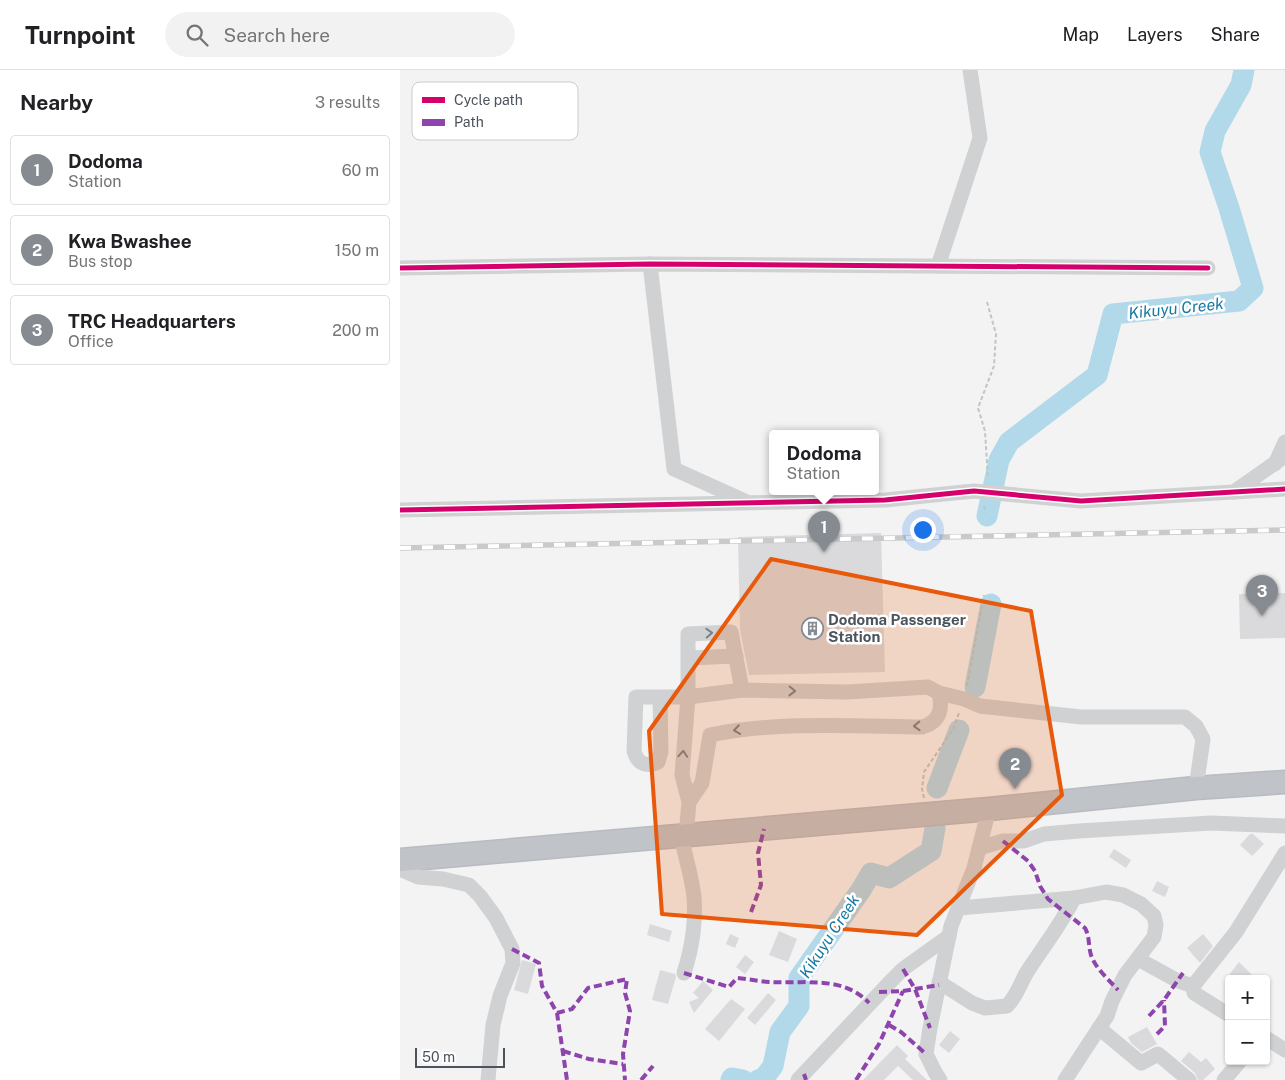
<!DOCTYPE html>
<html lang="en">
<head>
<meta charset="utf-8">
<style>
	:root { --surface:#fff; --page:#f2f2f2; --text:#202124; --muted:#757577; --line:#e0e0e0; --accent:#868b92 }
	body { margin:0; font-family:"Public Sans",sans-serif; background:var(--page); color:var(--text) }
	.controls { position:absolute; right:15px; bottom:15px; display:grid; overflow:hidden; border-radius:5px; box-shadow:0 1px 4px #0004 }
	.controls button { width:45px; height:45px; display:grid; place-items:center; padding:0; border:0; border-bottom:1px solid var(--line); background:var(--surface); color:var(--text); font:25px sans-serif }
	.scale { position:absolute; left:15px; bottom:12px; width:90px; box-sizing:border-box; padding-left:5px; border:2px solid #4b535d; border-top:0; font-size:14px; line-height:18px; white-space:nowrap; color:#4b535d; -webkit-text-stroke:4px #fff; paint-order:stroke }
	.you { position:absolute; left:522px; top:459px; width:18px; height:18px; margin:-12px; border:4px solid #fff; border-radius:50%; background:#1a73e8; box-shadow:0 0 0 8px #1a73e833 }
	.badge { display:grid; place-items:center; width:32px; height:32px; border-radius:50%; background:var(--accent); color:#fff; font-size:16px; font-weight:700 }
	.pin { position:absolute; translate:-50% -41px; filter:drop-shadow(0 1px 2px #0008) }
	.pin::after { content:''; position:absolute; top:26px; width:18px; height:15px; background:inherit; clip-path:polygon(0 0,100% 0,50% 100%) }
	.popup { position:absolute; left:369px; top:360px; width:110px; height:65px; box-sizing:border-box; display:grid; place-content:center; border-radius:5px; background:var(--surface); filter:drop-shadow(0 1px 4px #0005); font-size:16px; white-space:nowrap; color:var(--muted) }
	.popup b { font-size:19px; color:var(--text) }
	.popup::after { content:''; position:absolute; left:50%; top:100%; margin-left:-10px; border:10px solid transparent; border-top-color:var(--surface) }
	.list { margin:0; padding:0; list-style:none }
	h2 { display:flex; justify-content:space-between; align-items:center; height:65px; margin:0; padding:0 20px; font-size:21px }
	h2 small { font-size:16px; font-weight:400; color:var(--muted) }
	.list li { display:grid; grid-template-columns:32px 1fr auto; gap:15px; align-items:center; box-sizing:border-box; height:70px; margin:0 10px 10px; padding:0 10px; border:1px solid var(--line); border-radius:5px }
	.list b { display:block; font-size:19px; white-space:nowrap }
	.list p { margin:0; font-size:16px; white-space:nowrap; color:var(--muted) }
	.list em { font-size:16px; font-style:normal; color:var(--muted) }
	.icon { flex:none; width:28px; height:28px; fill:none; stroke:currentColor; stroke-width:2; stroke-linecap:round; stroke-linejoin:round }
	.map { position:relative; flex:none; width:885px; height:1010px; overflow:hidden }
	header { display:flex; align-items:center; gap:30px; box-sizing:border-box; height:70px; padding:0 25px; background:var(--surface); border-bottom:1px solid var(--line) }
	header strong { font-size:24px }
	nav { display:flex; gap:28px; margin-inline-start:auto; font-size:18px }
	.search { width:350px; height:45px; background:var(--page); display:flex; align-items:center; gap:12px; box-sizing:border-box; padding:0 18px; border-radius:28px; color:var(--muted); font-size:19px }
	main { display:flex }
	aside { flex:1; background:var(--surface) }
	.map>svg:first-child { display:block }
</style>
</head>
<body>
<header>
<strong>Turnpoint</strong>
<div class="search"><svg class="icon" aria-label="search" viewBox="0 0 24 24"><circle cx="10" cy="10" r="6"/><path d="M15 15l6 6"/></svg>Search here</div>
<nav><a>Map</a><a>Layers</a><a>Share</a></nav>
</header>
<main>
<aside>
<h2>Nearby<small>3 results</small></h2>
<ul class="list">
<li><span class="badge">1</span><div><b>Dodoma</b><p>Station</p></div><em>60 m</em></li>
<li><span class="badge">2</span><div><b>Kwa Bwashee</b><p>Bus stop</p></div><em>150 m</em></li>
<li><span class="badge">3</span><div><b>TRC Headquarters</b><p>Office</p></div><em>200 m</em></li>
</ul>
</aside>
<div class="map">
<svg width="885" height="1010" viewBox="0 0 885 1010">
	<rect width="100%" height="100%" fill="#f3f3f3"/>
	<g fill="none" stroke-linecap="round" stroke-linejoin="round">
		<g stroke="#b2d9e9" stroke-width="21">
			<path d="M587,446L599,390L609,372L697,305L713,244L839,231L853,218L829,138L810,82L815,61L841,15L844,0"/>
			<path d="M575,617L591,534"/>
			<path d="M537,718L559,660"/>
			<path d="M331,1010L332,1008L343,1010"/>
			<path d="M358,1010L364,1008L373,996L380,962L399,936V908L461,820L471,803L489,808L531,781L535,758"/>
		</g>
	</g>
	<g fill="#dadadc">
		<path d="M481,463L485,602L349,605L340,560L338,467Z"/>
		<path d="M885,523V568L840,569L839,524Z"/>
		<path d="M850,764H853L864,774L852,786L840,775Z"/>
		<path d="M714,779L731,790L726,798L709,787Z"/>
		<path d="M757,811L769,817L765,827L752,821Z"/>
		<path d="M250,854L272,861L269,872L247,865Z"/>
		<path d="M379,861L397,869L388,892L369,885Z"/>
		<path d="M330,864L339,868L335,878L326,874Z"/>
		<path d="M803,864L813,876L800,893L787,878Z"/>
		<path d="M345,885L354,892L345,904L336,897Z"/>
		<path d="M122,890L136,894L128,924L114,920Z"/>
		<path d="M839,892L856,909H826Z"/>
		<path d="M260,900L275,904L276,907L268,934L252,930Z"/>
		<path d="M303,911L313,920L294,943L289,932L299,928L293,923Z"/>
		<path d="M368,923L376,930L355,955L347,948Z"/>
		<path d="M331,929L345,939L319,971L305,959Z"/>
		<path d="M747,957L757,974L742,982L731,973L728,967Z"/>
		<path d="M550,961L560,969L549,983L539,975Z"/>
		<path d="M497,975L508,986L505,989L527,1010H513L498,996L484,1010H463Z"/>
		<path d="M789,982L801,992L806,988L815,999L803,1010H798L795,1003L781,991Z"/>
	</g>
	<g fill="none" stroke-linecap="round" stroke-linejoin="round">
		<defs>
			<path id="highway" d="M0,790L589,739L796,718L885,712"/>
		</defs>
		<use href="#highway" stroke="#b8bbc1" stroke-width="25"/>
		<g stroke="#bdc7c4" stroke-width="2" stroke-dasharray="4 2.5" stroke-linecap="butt">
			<path d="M587,232L596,264L594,296L578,338L585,361L588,409"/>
			<path d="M584,436L586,443"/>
			<path d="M567,616L584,525"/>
			<path d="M524,728L522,719L524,702L553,659L559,643"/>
		</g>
		<g stroke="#cfd1d3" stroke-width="15">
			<path d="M250,194L274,399L345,431"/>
			<path d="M538,196L580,68L570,0"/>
			<path d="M0,198L250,194L808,198"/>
			<path d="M875,394L885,372"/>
			<path d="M834,422L885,386"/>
			<path d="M0,440L485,430L574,421L681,431L885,419"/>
			<path d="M289,588L336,586"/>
			<path d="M539,623L564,629L580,636L681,647H785L796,656L803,669L796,718"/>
			<path d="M260,627L261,682L258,692C246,698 237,693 234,681L236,627H288V564L331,562L342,620"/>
			<path d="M281,766C285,786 292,807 294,827C296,853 292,878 284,903"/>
			<path d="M286,766L289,732L282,705L288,627L342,620L447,622L528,617L539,623C543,640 539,652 522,657C452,656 379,651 310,665L302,713L289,732"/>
			<path d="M579,778L603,771H624L644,764L679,761L811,753L885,756"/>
			<path d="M0,799L18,807L43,809L69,815L80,826L96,848L112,879L113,893L100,926L93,955L88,1010"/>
			<path d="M559,838L674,828L706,822L723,825L741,834L754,846L756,855L754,867L725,905L712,931L707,946L665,1010"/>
			<path d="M738,889L778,911L793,916"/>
			<path d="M539,912L572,933L585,938L607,936C619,923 619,915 627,902C643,877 661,855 674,828"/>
			<path d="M829,945L794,923L793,916L836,862L885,783"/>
			<path d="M699,958L741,993L758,984L789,1010"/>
			<path d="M866,968L885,980"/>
			<path d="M398,1010L492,910L503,899L549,866"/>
			<path d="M540,1010L535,1002L526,984L530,958L551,856L574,798L589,739"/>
			<path d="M824,1010L840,991"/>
		</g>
		<use href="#highway" stroke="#c0c3c8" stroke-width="22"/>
		<defs>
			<path id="rail" d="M0,478L885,460"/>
		</defs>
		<use href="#rail" stroke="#c9cacc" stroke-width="5.5"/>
		<use href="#rail" stroke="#fff" stroke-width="4" stroke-dasharray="11" stroke-linecap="butt"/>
		<g stroke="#8e44ad" stroke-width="4" stroke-dasharray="8 4" stroke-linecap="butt">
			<path d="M603,771L628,791L635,801L640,816L648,829L685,858C690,867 688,875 691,885C695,898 709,910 718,920"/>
			<path d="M351,842L361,815L358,783L364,759"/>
			<path d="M112,879L139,893L142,916L157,943L167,1010"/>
			<path d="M503,899L515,919L530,958"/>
			<path d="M284,903L329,917L337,908C348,909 358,911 369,912C403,914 443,905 469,933"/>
			<path d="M479,922L503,921L539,915"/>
			<path d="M157,943L172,939L188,918L227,909L225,923L230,941L223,984L225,1010"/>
			<path d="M749,946L764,930L783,903"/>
			<path d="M489,955L501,962L526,984"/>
			<path d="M757,964L765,956L764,930"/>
			<path d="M163,981L189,989L223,994"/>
			<path d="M404,1004L406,1010"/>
			<path d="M241,1010L253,996"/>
			<path d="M456,1010L479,974L503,921"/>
		</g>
		<defs>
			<g id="cycleway">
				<path d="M0,198L250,194L808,198"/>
				<path d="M0,440L485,430L574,421L681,431L885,419"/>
			</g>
		</defs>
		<use href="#cycleway" stroke="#fff" stroke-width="8"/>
		<use href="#cycleway" stroke="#d6006c" stroke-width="5"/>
	</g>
	<defs><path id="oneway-chevron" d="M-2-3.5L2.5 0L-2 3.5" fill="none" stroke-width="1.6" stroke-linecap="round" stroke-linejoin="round" transform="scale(1.25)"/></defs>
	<g stroke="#797f86">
		<use href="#oneway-chevron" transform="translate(309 563) rotate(-3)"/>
		<use href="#oneway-chevron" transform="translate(392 621) rotate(1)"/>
		<use href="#oneway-chevron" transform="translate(517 656) rotate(178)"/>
		<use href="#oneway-chevron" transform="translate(337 660) rotate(172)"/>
		<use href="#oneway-chevron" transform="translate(283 684) rotate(-86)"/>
	</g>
	<path fill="#e8590c" fill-opacity="0.2" stroke="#e8590c" stroke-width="4" stroke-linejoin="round" d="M371,489L631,541L662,725L517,865L262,844L249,661Z"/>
	<defs>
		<symbol id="building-ring" viewBox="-11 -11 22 22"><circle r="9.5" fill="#fff" stroke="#868b92" stroke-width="1.5"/><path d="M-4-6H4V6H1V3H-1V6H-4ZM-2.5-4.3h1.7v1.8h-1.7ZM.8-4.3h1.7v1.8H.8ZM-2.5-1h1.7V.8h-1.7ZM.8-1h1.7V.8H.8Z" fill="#868b92"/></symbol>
	</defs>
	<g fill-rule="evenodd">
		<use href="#building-ring" x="400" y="546" width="25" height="25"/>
	</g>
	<g text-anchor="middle" stroke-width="5" stroke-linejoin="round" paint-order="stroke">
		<g font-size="15" font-weight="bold" fill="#4b535d" stroke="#fff" text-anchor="start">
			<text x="428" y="555">Dodoma Passenger<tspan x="428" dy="17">Station</tspan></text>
		</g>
		<g font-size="16" font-style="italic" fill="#197aa2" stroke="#fff">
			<text transform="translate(776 238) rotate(-6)" y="6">Kikuyu Creek</text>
			<text transform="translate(429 866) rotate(-57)" y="6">Kikuyu Creek</text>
		</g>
	</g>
	<rect x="12" y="12" width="166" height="58" rx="8" fill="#fff" stroke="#c9cbce" stroke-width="1"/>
	<rect x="22" y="27" width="23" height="6" fill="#d6006c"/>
	<rect x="22" y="49" width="23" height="7" fill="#8e44ad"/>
	<g font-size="14" fill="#4b535d">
		<text x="54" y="35">Cycle path</text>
		<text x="54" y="57">Path</text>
	</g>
</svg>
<div class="controls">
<button>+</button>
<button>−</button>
</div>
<div class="scale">50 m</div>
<div class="you"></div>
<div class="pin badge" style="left:424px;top:482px">1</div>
<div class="popup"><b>Dodoma</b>Station</div>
<div class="pin badge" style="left:615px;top:719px">2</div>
<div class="pin badge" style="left:862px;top:546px">3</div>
</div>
</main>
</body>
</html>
